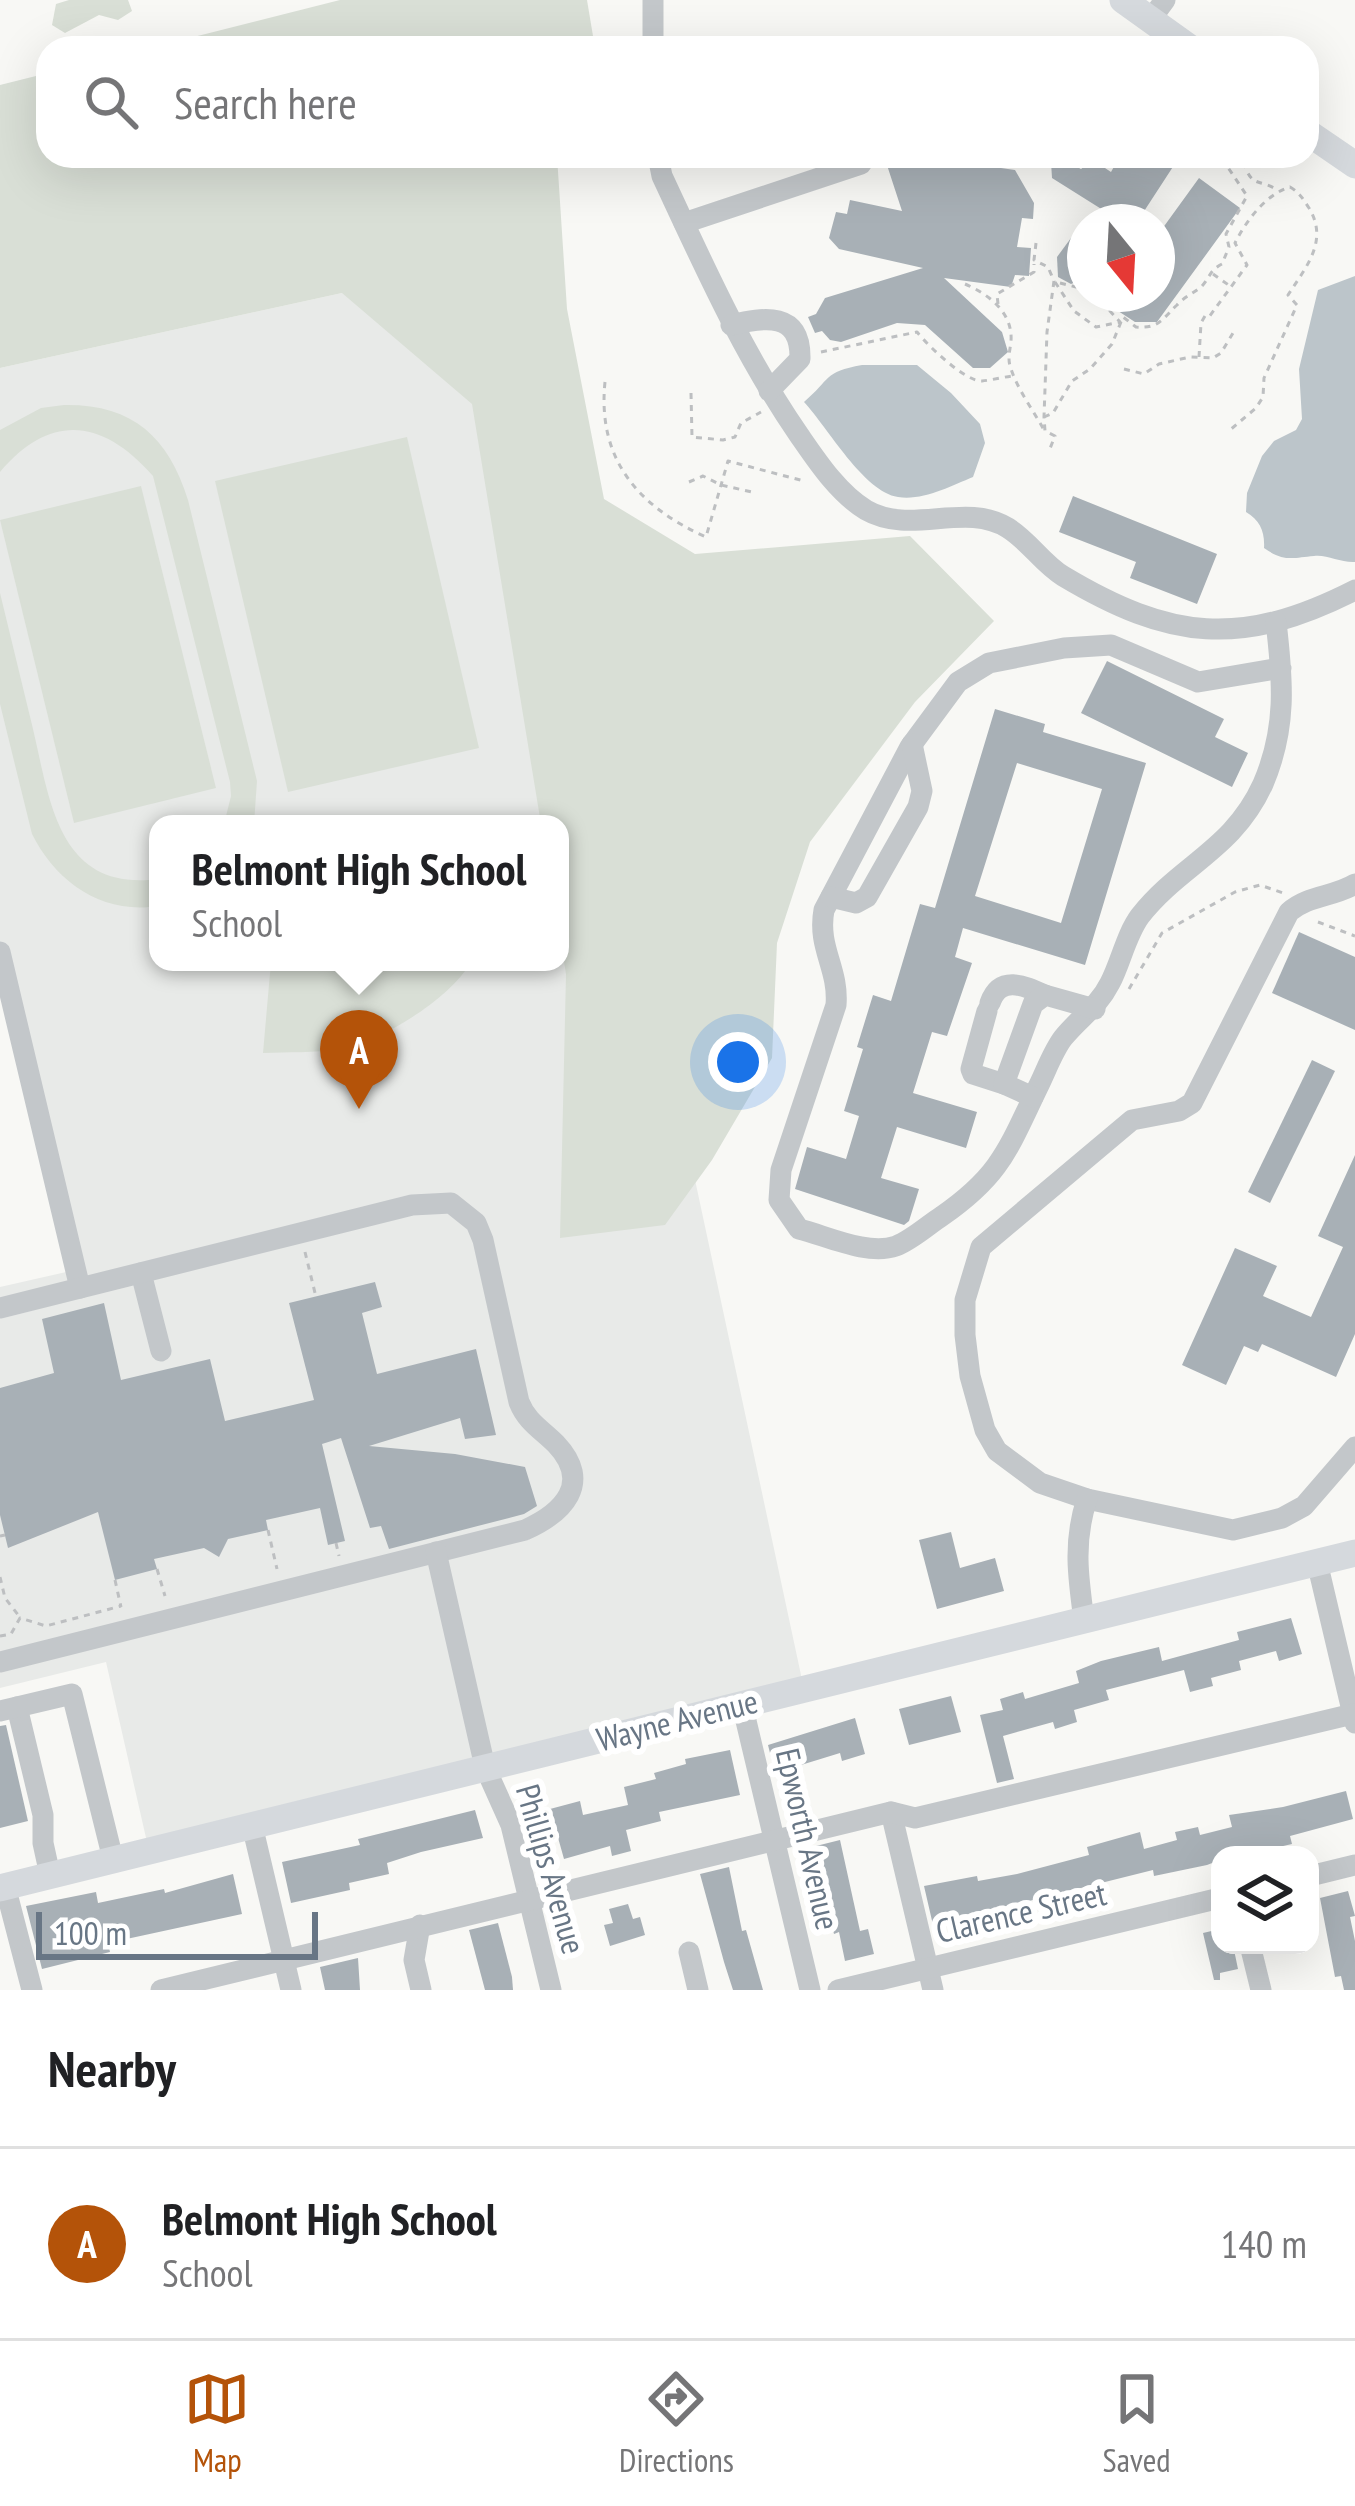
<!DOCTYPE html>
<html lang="en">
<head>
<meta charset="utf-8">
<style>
	:root { --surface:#fff; --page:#f2f2f2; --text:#202124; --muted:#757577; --line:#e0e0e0; --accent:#b45309 }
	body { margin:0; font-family:"PT Sans Narrow",sans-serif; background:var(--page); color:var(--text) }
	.controls { position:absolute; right:36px; bottom:36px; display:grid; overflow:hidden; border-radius:24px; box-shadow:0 12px 48px #0002 }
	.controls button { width:108px; height:108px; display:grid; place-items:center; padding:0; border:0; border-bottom:3px solid var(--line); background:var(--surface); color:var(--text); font:60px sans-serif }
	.compass { position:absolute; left:1067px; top:204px; width:108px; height:108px; border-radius:50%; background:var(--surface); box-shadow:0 12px 48px #0002; rotate:162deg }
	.scale { position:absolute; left:36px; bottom:30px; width:282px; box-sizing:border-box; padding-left:12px; border:6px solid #687685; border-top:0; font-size:33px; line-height:42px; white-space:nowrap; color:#687685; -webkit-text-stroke:9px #fff; paint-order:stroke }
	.you { position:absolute; left:738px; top:1062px; width:42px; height:42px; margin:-30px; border:9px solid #fff; border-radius:50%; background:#1a73e8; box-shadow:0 0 0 18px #1a73e833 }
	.badge { display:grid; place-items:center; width:78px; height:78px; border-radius:50%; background:var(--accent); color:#fff; font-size:39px; font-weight:700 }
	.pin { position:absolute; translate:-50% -99px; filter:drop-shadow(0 3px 6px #0008) }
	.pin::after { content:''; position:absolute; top:63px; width:42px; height:36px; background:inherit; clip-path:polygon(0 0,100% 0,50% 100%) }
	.popup { position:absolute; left:149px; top:815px; width:420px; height:156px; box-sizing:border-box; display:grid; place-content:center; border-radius:24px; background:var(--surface); filter:drop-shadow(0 3px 9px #0005); font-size:39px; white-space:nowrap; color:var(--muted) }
	.popup b { font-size:45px; color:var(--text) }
	.popup::after { content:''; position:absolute; left:50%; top:100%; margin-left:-24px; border:24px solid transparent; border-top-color:var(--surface) }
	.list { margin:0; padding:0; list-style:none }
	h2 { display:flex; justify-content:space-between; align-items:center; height:156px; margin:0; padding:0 48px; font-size:51px }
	h2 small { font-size:39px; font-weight:400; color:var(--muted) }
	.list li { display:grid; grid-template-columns:78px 1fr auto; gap:36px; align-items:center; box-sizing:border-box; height:192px; padding:0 48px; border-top:3px solid var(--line) }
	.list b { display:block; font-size:45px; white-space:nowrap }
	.list p { margin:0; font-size:39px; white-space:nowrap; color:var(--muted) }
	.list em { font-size:39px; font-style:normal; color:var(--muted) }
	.icon { flex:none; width:66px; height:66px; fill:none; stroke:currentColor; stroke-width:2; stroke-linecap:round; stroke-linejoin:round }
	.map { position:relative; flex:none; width:1355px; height:1990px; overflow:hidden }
	.search { position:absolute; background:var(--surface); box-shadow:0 12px 48px #0002; left:36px; right:36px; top:36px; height:132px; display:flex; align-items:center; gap:30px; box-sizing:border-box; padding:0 42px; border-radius:36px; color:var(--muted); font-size:45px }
	.sheet { height:348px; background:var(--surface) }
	nav { display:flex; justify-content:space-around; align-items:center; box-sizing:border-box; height:168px; border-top:3px solid var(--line); background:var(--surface); font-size:33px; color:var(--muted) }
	nav a { display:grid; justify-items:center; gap:6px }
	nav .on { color:var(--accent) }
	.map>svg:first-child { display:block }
</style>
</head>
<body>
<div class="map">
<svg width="1355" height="1990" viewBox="0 0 1355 1990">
	<rect width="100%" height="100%" fill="#f8f8f5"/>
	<path fill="#e8eae8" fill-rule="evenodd" d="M499,264L804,1689L149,1851L106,1662L0,1688V1287L75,1270L0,952V368L342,293ZM158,824H560V962H158Z"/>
	<g fill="#d9dfd6">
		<path d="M69,0H128L132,11L118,20L99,15L65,33L52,25L56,4Z"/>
		<path d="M340,0H587L595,48H150Z"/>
		<path d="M48,73V156H557L567,309L604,499L695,554L910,536L994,621L915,702L810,842L777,943L772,1058L712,1160L665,1225L560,1238L566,974L560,937V824H541L472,404L342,293L0,368V85Z"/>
		<path d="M64,405C132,404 168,436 188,500L257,781L254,824H224L231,796L230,782L153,476C103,419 51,412 0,472V430L41,408Z"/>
		<path d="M407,437L479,748L288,792L215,481Z"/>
		<path d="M141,486L216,788L74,823L0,520Z"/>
		<path d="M0,593C11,638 22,684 33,729C50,802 59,892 158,879V906C102,915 56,882 32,834L0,704Z"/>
		<path d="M271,962H471C450,999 381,1042 339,1049C314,1053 288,1052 263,1053Z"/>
	</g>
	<g fill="#bcc5ca">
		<path d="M1355,276V562C1341,563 1326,554 1314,556C1292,558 1284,562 1264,548C1265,532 1260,520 1246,512L1247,493L1262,456L1274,441L1296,430L1302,419L1299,369L1318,290Z"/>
		<path d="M862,365H917L951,393L980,424L985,443L973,477C951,486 923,501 898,497C864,492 828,428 804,402C831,379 823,372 862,365Z"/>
	</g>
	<g fill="#a8b0b6" fill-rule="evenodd">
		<path d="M884,156H961L959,162L1015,170L1034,203L1033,219L1022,218L1017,247L1031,248L1029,276L1015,275L1011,287L944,278L1002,332L1008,352L990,368H973L925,325L897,323L841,342L830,340L822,331L815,333L808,317L816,314L825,298L923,268L839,249L829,238L836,212L847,214L850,200L902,211Z"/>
		<path d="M1057,156L1081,169L1093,160L1111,172L1120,156H1180L1137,222H1122L1052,178L1051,162Z"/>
		<path d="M1199,178L1240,208L1157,322H1135L1115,309L1116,294H1157V236Z"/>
		<path d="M1085,219V278L1071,284L1058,277L1057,257Z"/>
		<path d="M1073,496L1217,554L1197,604L1130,578L1136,562L1059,532Z"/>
		<path d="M1107,661L1224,719L1215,737L1248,753L1232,787L1081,713Z"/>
		<path d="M995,709L1045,724L1043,732L1146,763L1085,965L963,928L955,957L972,963L947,1036L932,1032L913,1093L977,1112L966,1148L897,1127L881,1178L919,1189L909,1221L904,1225L795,1189L807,1147L846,1159L859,1116L844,1111L863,1049L857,1047L873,995L891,1001L920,904L935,908ZM1017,763L1102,789L1061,923L975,896Z"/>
		<path d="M1299,932L1355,957V1030L1272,993Z"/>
		<path d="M1312,1060L1335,1071L1270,1203L1248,1192Z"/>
		<path d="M1355,1155V1334L1336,1377L1262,1344L1258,1352L1244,1346L1226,1385L1182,1365L1235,1248L1277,1266L1263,1296L1311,1317L1343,1247L1318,1236Z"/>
		<path d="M375,1282L382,1307L362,1313L377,1374L476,1349L496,1435L465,1439L460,1418L369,1446L455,1454L525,1467L537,1506L524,1514L389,1549L381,1526L370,1528L341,1438L322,1444L345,1541L328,1545L320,1508L266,1520L268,1530L228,1539L219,1557L204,1548L154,1559L157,1569L115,1580L98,1512L8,1548L0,1515V1388L54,1373L42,1319L104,1303L121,1380L210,1359L225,1421L314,1400L289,1303Z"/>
		<path d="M951,1532L960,1568L995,1558L1004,1591L937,1609L919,1540Z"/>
		<path d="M1291,1618L1302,1654L1279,1661L1276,1651L1239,1661L1241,1670L1211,1678L1213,1686L1190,1692L1184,1670L1106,1690L1109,1700L1074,1710L1077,1722L1055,1729L1053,1722L1003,1736L1014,1779L997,1783L980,1715L1003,1710L1000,1699L1023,1692L1025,1699L1079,1683L1076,1671L1101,1661L1159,1647L1162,1661L1239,1640L1237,1632Z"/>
		<path d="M951,1696L961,1732L909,1745L899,1709Z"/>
		<path d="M855,1718L865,1754L842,1761L840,1753L775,1773L768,1745Z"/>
		<path d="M6,1725L28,1821L0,1828V1726Z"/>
		<path d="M730,1750L740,1795L659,1812L661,1821L626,1830L631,1851L612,1856L610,1846L564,1859L550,1809L580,1801L583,1815L628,1805L624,1787L656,1779L654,1773L686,1764L685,1759Z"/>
		<path d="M1346,1791L1353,1819L1290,1836L1292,1844L1257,1852L1258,1855H1220V1860L1207,1865L1154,1876L1153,1870L933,1925L924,1886L977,1876L978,1881L1017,1874L1089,1855L1087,1847L1140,1832L1144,1849L1177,1840L1175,1832L1198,1827L1200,1835L1232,1827L1229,1815L1283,1807Z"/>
		<path d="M475,1810L483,1838L421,1852L387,1863L389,1874L349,1883L350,1890L291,1903L282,1862L360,1845L358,1839Z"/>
		<path d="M840,1840L860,1931L868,1929L874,1954L845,1961L839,1932L834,1934L827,1905L830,1904L821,1866L817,1867L812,1847Z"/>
		<path d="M729,1867L742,1931L746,1930L763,1990H733L724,1962L700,1874Z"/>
		<path d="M233,1874L242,1914L108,1943L110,1952L42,1969L26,1906L96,1892L98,1903L164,1889L165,1893Z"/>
		<path d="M1348,1891L1355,1916L1350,1917L1355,1941V1990H1344L1341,1976L1335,1977L1320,1898Z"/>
		<path d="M628,1904L633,1919L640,1917L645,1935L610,1946L604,1925L613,1923L609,1909Z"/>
		<path d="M498,1923L512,1977L513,1990H485L469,1930Z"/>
		<path d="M1220,1929V1945H1233L1238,1969L1220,1973V1980H1214L1203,1933Z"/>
		<path d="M358,1958L360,1990H325L320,1967Z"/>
	</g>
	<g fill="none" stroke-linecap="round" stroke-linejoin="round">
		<g stroke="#bdbfc1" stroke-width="3" stroke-dasharray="6 6" stroke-linecap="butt">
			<path d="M1182,156L1193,165L1212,157"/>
			<path d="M1244,162C1251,189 1260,178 1277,190"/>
			<path d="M1109,166L1112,156"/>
			<path d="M1036,243L1034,260L1048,267L1054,281L1047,332L1044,417L1045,431L1055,436L1049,451"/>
			<path d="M1213,274L1230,286"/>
			<path d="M1055,282L1074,311L1096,327L1120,322L1110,311L1108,294"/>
			<path d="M1060,283L1076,287L1085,282"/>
			<path d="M965,284C988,294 1013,312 1011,341C1010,352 1007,358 1011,369C1018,390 1033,410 1044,430"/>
			<path d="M998,304L997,294L1034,272V264"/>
			<path d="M821,352L917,332C928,346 966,382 982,381C992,380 1003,377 1013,376"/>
			<path d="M1199,357L1201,323L1205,316L1209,317L1247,265L1235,243C1246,221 1266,194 1290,187C1300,193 1303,199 1309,208C1329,241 1306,267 1288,295L1297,305L1264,378L1263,397L1256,408L1230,430"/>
			<path d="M1124,369L1144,374L1159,364L1190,357L1213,358L1221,353L1236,328"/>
			<path d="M605,382C597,460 639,507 706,537L728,461L804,481"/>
			<path d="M691,393L692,437L723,440L735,437L741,423L761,412"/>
			<path d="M1044,417L1053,413L1072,381L1090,369L1112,344L1123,317L1136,327C1159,329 1163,318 1177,305C1184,297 1194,293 1202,286C1210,277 1210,270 1222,264L1229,247L1226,234L1247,196L1225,163L1215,156"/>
			<path d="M689,482L703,476L721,485L756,493"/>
			<path d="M1318,922L1355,936"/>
			<path d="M1129,989L1162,933L1235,892L1260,885L1283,893"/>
			<path d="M305,1252L316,1297"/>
			<path d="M268,1530L277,1569"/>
			<path d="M0,1536L5,1535"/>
			<path d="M336,1543L339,1556"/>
			<path d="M157,1569L165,1596"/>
			<path d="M0,1577L5,1598L19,1616"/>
			<path d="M115,1580L121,1607"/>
			<path d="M0,1636L11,1634L20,1618L46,1626L121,1606"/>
		</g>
		<g stroke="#c3c7ca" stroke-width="21">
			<path d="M653,0V48"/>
			<path d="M1151,19L1165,0"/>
			<path d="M658,156L662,176C704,266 743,354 799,435C817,461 838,493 866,510C911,536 965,501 1008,528C1029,541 1042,563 1063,576C1170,640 1241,648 1355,590"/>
			<path d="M684,223L861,164"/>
			<path d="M731,325C764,317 801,311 800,359L769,391"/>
			<path d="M1276,622C1283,681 1287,728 1263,784C1233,850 1181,864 1140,916C1126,935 1121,962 1110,983C1098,1007 1079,1018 1063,1038C1053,1051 1046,1071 1038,1087C1008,1149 1001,1175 942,1216C928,1225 912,1240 896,1246C868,1256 827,1236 799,1229L779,1200L781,1170L836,1005C839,968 817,948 824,910L910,747L958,682L989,663L1064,648L1111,645L1198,682L1281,668"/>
			<path d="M1355,884C1334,897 1308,895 1289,912L1192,1103L1179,1111L1132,1120L981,1247L965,1300V1335L970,1376L985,1430L997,1451L1040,1483L1087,1499L1233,1530L1282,1518L1304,1506L1355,1447"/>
			<path d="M831,897L856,903L867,897L918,807L922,791L912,744"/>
			<path d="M0,952L80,1288"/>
			<path d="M990,1003C1000,975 1023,985 1045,995"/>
			<path d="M987,1011L971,1069L973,1074L1004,1084"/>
			<path d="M1033,1097L1004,1084L1033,1004L1045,995L1095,1009"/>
			<path d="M141,1273L161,1351"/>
			<path d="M0,1308L412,1205L451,1203L476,1223L483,1240L519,1402C527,1422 541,1429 556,1444C593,1483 563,1513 525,1530L0,1662"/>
			<path d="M436,1552L485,1767L511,1825L551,1990"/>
			<path d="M1317,1562L1355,1723"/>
			<path d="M1084,1620C1078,1577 1073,1541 1087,1499"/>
			<path d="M742,1704L810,1990"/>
			<path d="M17,1707L43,1815V1843L50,1875"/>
			<path d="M0,1711L72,1694L113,1859"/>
			<path d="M891,1812L933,1990"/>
			<path d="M252,1825L291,1990"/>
			<path d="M1310,1876L1355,1865"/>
			<path d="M5,1886L32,1990"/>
			<path d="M420,1925L414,1960L421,1990"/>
			<path d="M1250,1945L1261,1990"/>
			<path d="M689,1952L698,1990"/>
			<path d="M161,1990L891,1812L915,1818L1353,1714"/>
			<path d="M838,1990L1220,1898"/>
		</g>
		<g stroke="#d5d9dd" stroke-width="27">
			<path d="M1123,0L1190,48"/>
			<path d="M1307,132L1355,165"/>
			<path d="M0,1888L1355,1553"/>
		</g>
	</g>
	<g text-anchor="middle" stroke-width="12" stroke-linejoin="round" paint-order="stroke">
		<g font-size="33" fill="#687685" stroke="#fff">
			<text transform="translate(677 1720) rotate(-14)" y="12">Wayne Avenue</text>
			<text transform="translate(808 1839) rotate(77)" y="12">Epworth Avenue</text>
			<text transform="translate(551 1869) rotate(74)" y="12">Phillips Avenue</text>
			<text transform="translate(1021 1912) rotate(-13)" y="12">Clarence Street</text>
		</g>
	</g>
</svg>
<div class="controls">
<button><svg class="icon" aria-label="layers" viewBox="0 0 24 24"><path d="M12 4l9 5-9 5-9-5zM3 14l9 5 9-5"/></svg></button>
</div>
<svg class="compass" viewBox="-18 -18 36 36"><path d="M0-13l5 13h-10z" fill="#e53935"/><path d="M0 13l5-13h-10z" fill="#757577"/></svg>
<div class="scale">100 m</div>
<div class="you"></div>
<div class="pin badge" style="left:359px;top:1109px">A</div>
<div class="popup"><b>Belmont High School</b>School</div>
<div class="search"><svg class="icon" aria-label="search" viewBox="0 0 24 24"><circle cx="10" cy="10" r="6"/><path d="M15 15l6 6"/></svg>Search here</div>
</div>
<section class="sheet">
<h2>Nearby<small></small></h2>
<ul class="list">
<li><span class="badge">A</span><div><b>Belmont High School</b><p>School</p></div><em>140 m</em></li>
</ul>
</section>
<nav>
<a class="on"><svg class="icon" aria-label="map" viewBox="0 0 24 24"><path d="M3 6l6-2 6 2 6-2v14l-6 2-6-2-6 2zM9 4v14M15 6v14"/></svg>Map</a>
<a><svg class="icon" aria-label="directions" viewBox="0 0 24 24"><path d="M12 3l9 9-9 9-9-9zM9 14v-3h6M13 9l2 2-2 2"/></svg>Directions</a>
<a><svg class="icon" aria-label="saved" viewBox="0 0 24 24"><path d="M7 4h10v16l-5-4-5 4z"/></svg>Saved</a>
</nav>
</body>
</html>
